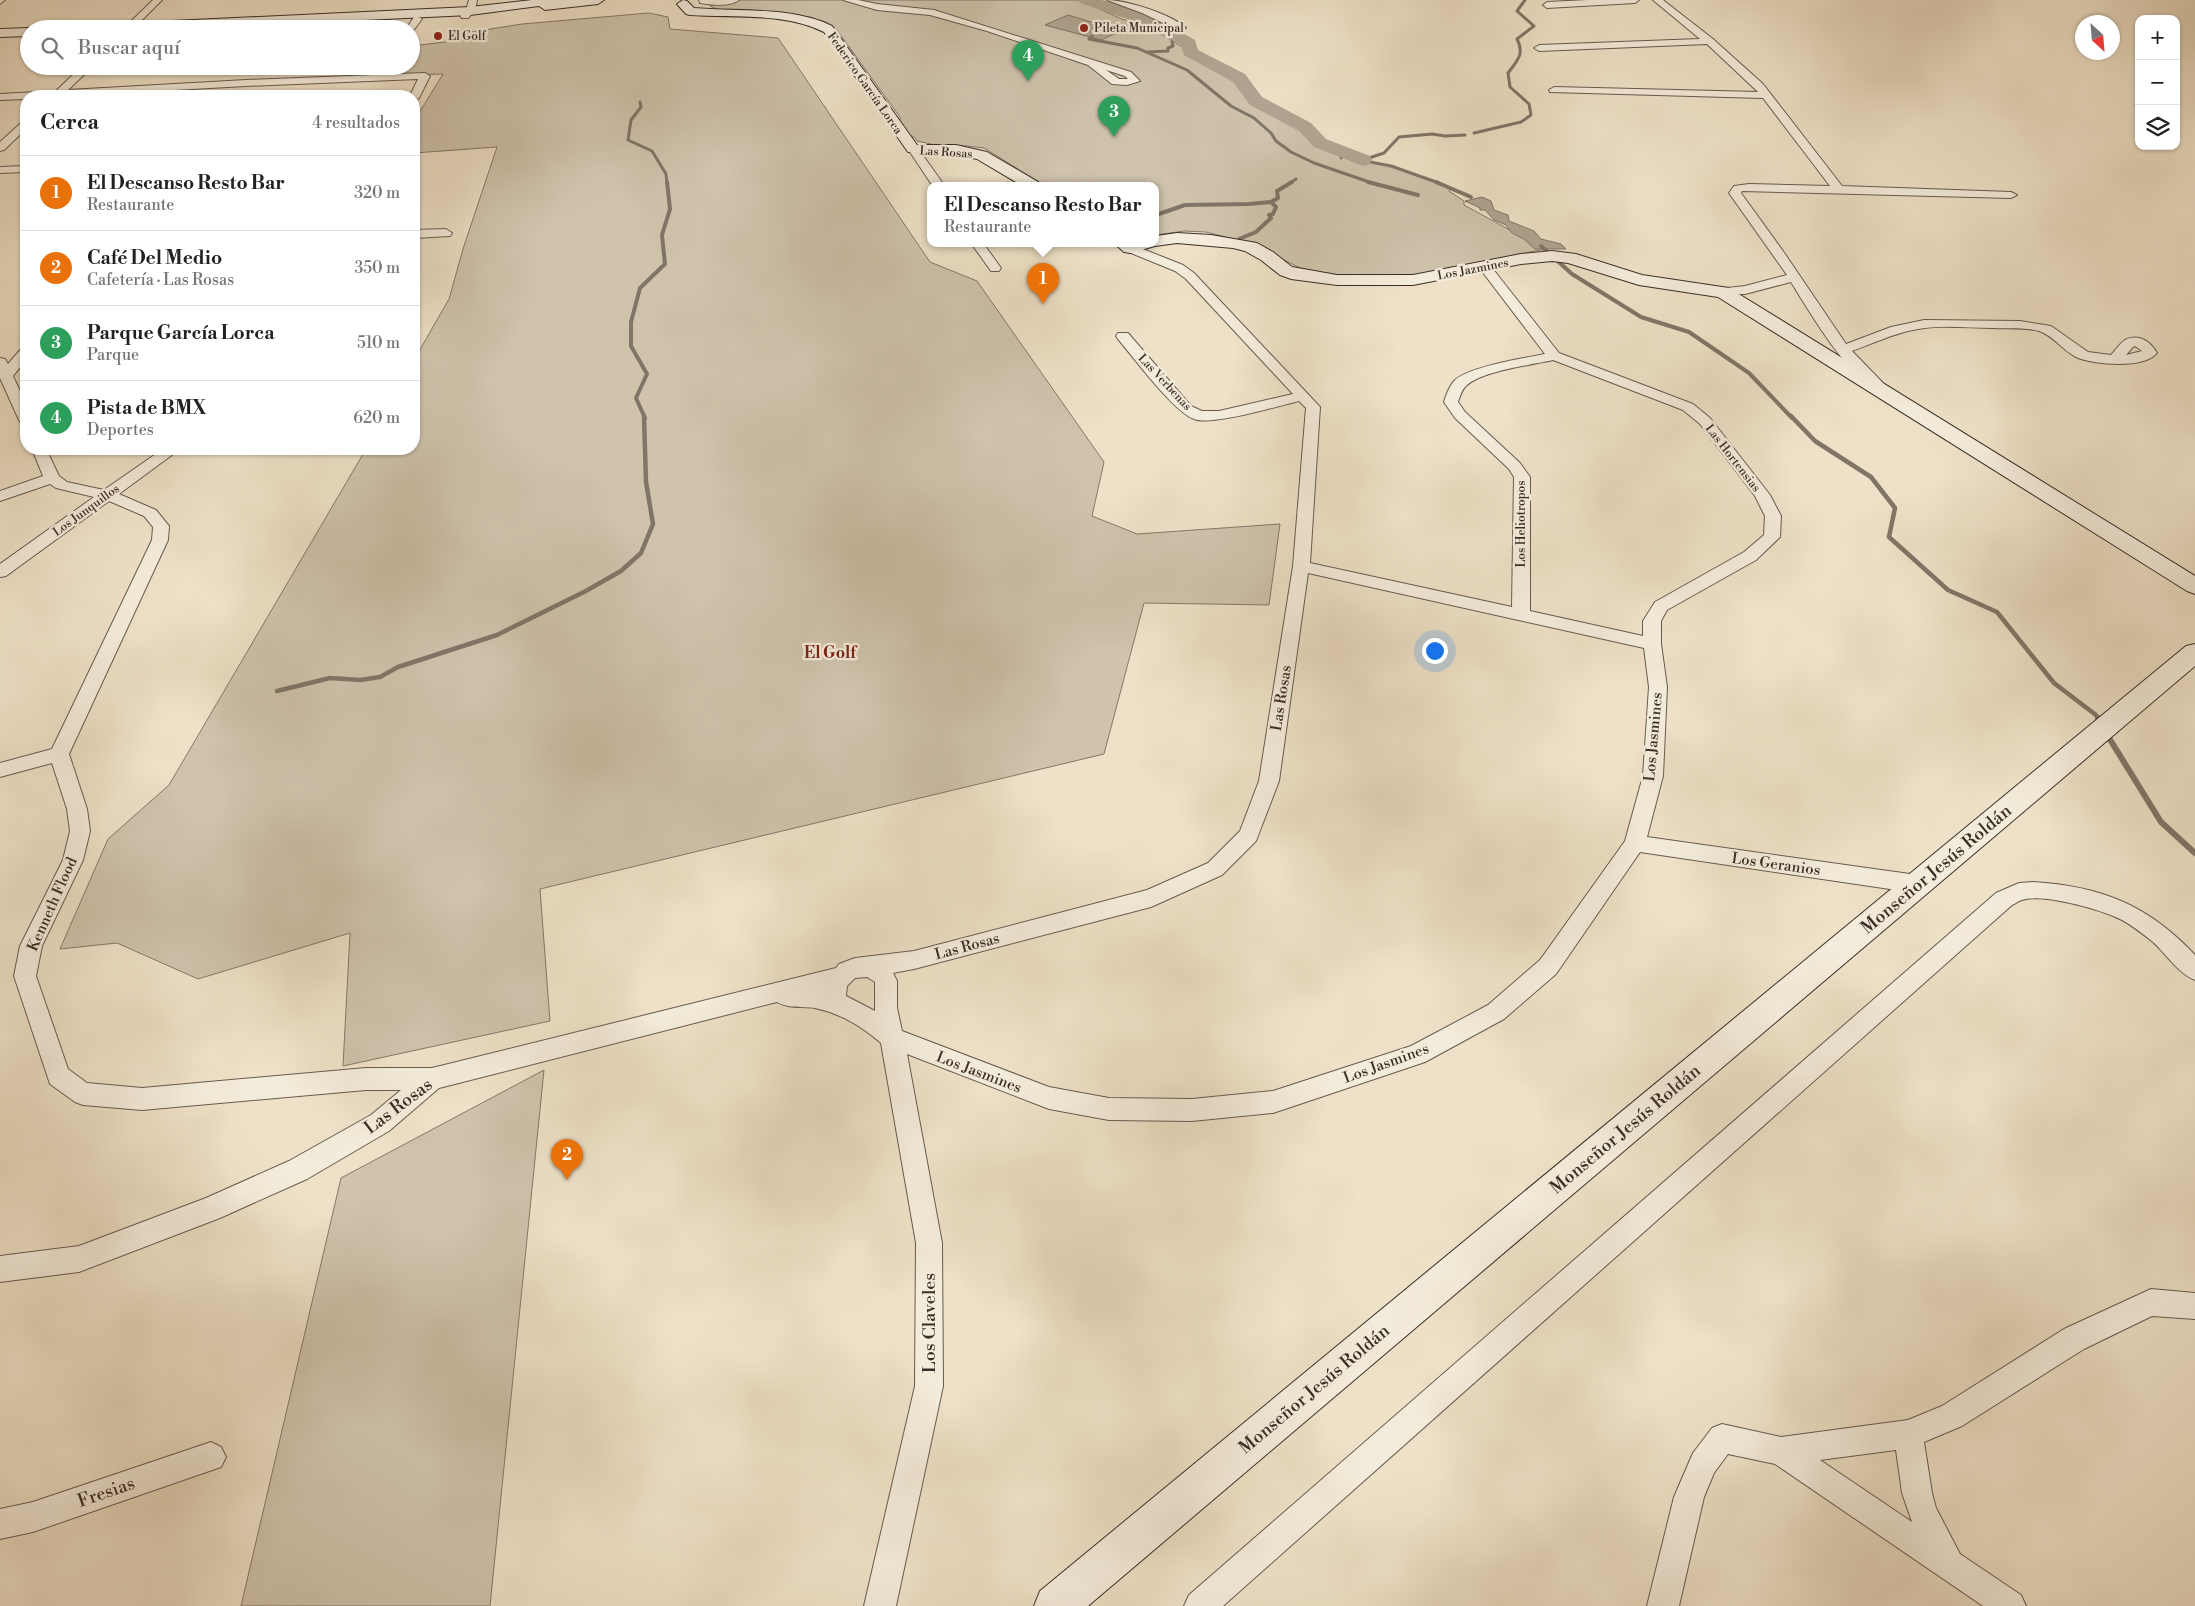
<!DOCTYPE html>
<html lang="es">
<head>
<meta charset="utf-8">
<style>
	:root { --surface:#fff; --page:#f6f6f6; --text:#202124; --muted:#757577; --line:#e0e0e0; --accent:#d93025 }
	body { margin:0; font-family:"Libre Bodoni",serif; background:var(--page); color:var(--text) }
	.controls { position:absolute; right:15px; top:15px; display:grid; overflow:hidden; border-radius:10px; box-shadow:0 1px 4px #0004 }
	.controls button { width:45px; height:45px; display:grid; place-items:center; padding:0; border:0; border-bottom:1px solid var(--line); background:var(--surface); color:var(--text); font:25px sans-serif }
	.compass { position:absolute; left:2075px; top:15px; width:45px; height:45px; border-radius:50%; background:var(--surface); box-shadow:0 1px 4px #0004; rotate:154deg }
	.you { position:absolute; left:1434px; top:650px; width:18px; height:18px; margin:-12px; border:4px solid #fff; border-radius:50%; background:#1a73e8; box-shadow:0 0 0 8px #1a73e833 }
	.badge { display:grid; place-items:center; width:32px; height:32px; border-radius:50%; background:var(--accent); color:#fff; font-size:16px; font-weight:700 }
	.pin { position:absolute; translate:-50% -41px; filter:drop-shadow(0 1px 2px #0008) }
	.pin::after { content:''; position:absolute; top:26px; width:18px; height:15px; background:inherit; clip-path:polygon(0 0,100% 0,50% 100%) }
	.popup { position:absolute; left:927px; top:182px; width:232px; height:65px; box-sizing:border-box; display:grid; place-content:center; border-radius:10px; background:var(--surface); filter:drop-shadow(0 1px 4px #0005); font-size:16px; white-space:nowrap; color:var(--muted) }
	.popup b { font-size:19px; color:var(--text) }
	.popup::after { content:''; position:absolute; left:50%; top:100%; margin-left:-10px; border:10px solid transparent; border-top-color:var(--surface) }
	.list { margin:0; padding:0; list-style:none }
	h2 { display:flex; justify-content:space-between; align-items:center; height:65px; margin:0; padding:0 20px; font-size:21px }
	h2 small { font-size:16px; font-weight:400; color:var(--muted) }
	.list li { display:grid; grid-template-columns:32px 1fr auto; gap:15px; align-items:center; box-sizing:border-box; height:75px; padding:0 20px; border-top:1px solid var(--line) }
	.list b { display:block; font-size:19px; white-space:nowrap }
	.list p { margin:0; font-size:16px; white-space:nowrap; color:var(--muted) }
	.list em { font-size:16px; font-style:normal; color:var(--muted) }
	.icon { flex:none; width:28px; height:28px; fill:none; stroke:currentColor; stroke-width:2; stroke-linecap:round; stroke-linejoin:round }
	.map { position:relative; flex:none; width:2195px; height:1606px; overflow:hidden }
	.search { position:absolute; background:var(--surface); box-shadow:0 1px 4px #0004; left:20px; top:20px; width:400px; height:55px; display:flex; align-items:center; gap:12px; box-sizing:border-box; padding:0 18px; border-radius:28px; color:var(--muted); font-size:19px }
	.panel { position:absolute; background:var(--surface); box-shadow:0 1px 4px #0004; left:20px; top:90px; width:400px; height:365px; border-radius:20px }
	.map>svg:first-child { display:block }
</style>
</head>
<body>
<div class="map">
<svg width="2195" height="1606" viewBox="0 0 2195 1606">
	<rect width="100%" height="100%" fill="#eee1c7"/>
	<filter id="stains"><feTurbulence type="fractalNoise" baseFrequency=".004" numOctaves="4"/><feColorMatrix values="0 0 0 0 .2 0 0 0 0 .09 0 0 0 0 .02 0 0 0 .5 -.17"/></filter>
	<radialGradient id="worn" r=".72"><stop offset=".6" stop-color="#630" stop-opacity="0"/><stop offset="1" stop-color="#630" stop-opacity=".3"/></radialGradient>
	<g fill="#cfc3ac" stroke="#84786a">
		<path d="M712,0H1079L1122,19L1154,29L1190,52L1239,78L1256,101L1305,127L1320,143L1366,162L1391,166L1450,188L1449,191L1464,201V205L1545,249L1409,277L1333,275L1300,268L1253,244L1206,232L1184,231L1156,235V185H1044L984,148L967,146L935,145L917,141L914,137L906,134L900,124V117L836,29L826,22L810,17L719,10L710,6Z"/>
		<path d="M649,13L668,17L670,29L778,38L930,262L977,281L1104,462L1092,516L1137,534L1280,524L1269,605L1144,603L1104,754L540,889L550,1021L343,1066L350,933L198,979L117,943L60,949L108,839L169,785L366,449H414V360L449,299L463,249L497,147L414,153V119L416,118L443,74L397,75L404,66H411V57L420,45L445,42L472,32L522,24Z"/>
		<path d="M544,1070L490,1606H241L341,1178Z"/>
	</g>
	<g fill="#b1a491" stroke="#817567">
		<path d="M1068,15L1121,31L1101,40L1045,25Z"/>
		<path d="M1482,197L1491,201L1494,210L1508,215L1509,221L1534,231L1541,239L1561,244L1566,249H1535L1524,239L1512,233L1506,225L1494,220L1485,210H1480V208L1465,201Z"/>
	</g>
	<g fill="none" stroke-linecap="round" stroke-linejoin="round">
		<g stroke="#817567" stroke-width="3">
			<path d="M1092,36L1089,39L1137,48L1187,70L1231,106L1254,118L1271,133L1276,141L1291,152L1314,163L1372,183"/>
			<path d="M1148,52L1168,51V48L1173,46L1172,41L1179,37"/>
			<path d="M640,102L641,107L631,120L628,140L652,151L666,174L667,183"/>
			<path d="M1474,133L1521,122L1531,115L1529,104L1510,87L1508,73C1517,61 1525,54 1517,39L1534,26L1517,11L1525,0"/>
			<path d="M1338,152L1343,155L1341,158"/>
			<path d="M1363,160L1384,153L1399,137L1432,134L1445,136L1465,135"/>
			<path d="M1365,161L1391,166L1439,183"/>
			<path d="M1290,183L1296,179"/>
		</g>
		<g stroke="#817567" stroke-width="4">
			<path d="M1368,182L1418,195"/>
			<path d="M1436,182L1471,197"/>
			<path d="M1156,215L1185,205L1249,204L1271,202"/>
			<path d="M1239,239L1256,232L1271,218L1269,215L1273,214L1276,207L1271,202L1278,198L1277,191L1292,182"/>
			<path d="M1541,246L1572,274L1641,317L1689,332L1749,373L1792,418"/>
			<path d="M645,418L636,398L647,374L631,346V322L640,288L665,264L662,235L670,209L667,182"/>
		</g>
		<g stroke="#817567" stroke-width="4.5">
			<path d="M1791,416L1815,441L1871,477L1895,508L1889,537L1948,590L1997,612L2054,683L2096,715L2098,719"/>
			<path d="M277,691L330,678L360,680L380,677L398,667L497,635L584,592L621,571L641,553L653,524L646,482L644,416"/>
		</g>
		<g stroke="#817567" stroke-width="6">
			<path d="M2098,718L2101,725"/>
			<path d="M2106,733L2161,822L2195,853"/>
		</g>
		<path fill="#b1a491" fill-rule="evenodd" d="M1078,0C1085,0 1093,0 1101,0C1129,4 1170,26 1195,40L1198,50L1245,74L1262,97L1311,123L1326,139L1370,156L1372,160L1370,164L1363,166L1314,147L1299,131L1250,105L1233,82L1184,55L1181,45L1133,21L1080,3Z"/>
		<defs>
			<g id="street">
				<path d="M0,0H5L0,4Z"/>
				<path d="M153,0H162L133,29H123Z"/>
				<path d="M469,0H477L475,11L468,18H462L460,16L466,10Z"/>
				<path d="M699,0H739C730,7 712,5 700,3Z"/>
				<path d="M843,0H858L877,4L934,10L1131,72L1140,81L1127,85L1112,84L1088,65L987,31L930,15L877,10ZM1106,70L1125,76L1128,79H1119Z"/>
				<path d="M1107,0C1126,0 1171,14 1186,28L1181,31L1178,30L1142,13Z"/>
				<path d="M1588,0H1639L1635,3L1547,8L1543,5L1547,2Z"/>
				<path d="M1653,0H1663L1713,39L1763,84L1842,186L2011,192L2017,195L2011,198L1742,191L1741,193L1785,254L1846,344L1891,327L1924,320L2020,321L2051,326L2088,352L2111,355C2115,351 2120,343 2125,340C2139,333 2151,342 2157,353C2145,369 2093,365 2076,357C2062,350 2054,336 2039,331C2025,327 2008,329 1993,328C1967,328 1939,324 1913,330C1892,334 1872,344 1852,351L1885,385L1878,389C1851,383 1806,306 1791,282L1745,294L1718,295L1717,292L1718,289L1745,286L1787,275L1729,193L1734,186L1749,184L1830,186L1763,98L1550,92L1549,90L1554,87L1758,92L1707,44L1539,51L1534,48L1539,45L1700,39ZM2135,346L2142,351L2126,355L2133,347Z"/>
				<path d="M417,16L422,19L413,31H411V29H406L414,17Z"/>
				<path d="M293,21L298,24L294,29H285L290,22Z"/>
				<path d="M82,66H93L68,90L246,80L425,73L430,76L419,98L414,101V96H410L418,79L246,86L67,96H26V99L0,100V94L56,91Z"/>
				<path d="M26,121V129L4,150L0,151V142L22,122Z"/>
				<path d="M913,146L917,147L944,185H932L908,149Z"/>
				<path d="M26,166V172L0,173V167Z"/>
				<path d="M446,229L452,233L450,236L414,238V230Z"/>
				<path d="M971,243H983L1001,268L999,271H991Z"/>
				<path d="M1130,244L1183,265L1194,273L1320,407L1310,563L1512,607L1514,477L1509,469L1455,418L1444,402C1446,395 1449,387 1454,381C1467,367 1525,358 1545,354L1481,270L1479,267L1481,264H1489L1559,353L1693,404L1710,418L1770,495L1781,516L1780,537L1756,560L1667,610L1661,621V644L1667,687L1663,776L1647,837L1917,875L1924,878L1928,884L1924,890L1917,893L1640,852L1556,974L1504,1019L1425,1062L1273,1113L1192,1121L1109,1120L1049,1109L907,1054L942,1243L943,1386L896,1606H864L915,1386L916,1243L881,1043C861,1026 842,1014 815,1008C802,1006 788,1009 777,1002L439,1088L389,1131L307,1179L220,1218L79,1272L0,1282V1256L79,1246L206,1198L289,1161L371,1115L401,1090H366L142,1110L83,1105L75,1102L50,1084L14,976L20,946L63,860L70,831L67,809L52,763L0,777V763L52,749L152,540L153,527L144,516L109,501L6,576L0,577V564L94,497L56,488L50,484L0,501V491L43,476L32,449H46L59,476L67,482L104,490L163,449H180L119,494L156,510L169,526L168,540L69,754L87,809L90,831L83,860L42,946L36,976L68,1069L87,1083L142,1088L366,1068H432L836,968L839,964L855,958L914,951L1147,890L1208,863L1240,831L1259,781L1293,566L1306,408L1299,401C1278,406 1212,426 1194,419C1174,412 1134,358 1118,339L1116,336L1118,333H1128L1191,406L1202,411H1219L1293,394L1186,279L1175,271L1126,251L1124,248L1126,245ZM1553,360L1683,410L1700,424L1755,496L1765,516L1764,535L1744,552L1655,602L1643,621V636L1530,611V477L1520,463L1465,412L1458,402C1460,396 1462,389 1467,385C1483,371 1531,365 1553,360ZM1308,573L1644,648L1649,687L1643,776L1625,841L1540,960L1488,1005L1411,1046L1273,1091L1192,1099L1109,1098L1049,1087L902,1031L897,1008V981L893,973L914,969L1151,907L1222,875L1256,841L1279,781ZM867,977L875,982V1011L846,996L847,986L855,978Z"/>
				<path d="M26,348V360L13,376L26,404V424L21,423L19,420L0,378V358L5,359L8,364L21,349Z"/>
				<path d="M2033,882C2101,886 2148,905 2195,955V980C2179,974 2166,954 2153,942C2143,934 2133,926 2122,920C2102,910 2043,893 2022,900C2018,901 2015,904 2012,905L1223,1606H1184L1189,1595L1996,893L2019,883Z"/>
				<path d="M2151,1289L2195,1293V1319L2152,1316L2084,1349L1962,1426L1924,1442L1932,1493L1936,1508L1960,1554L2021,1595L2026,1606H1983L1775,1464L1728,1454L1714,1473L1704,1497L1679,1606H1647L1674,1497L1693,1453L1712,1428L1722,1424L1781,1437L1908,1420L1942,1406L2064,1329ZM1896,1450L1902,1493L1912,1522L1820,1460Z"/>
				<path d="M211,1442L221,1447L226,1457L221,1467L33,1532L0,1539V1509L33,1502Z"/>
			</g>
			<g id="secondary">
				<path d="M532,0H604L598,4L545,10L539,6L470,15L174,29H82L88,25L470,7Z"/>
				<path d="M683,0L687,1L694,8C739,12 790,6 832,26L917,145H956L987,152L1038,182L1040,185H1021L977,159L956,155L908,152L824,32C784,12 733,18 690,15L686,14L677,4Z"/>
				<path d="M29,28L31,29H29V36L0,37V29Z"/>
				<path d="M1177,233L1211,235L1257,243L1273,252L1292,267L1337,275H1413L1521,254L1552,251L1576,254L1642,275L1729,288L2195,576V594L2187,591L1718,297L1639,285L1568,263L1552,261L1521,264L1413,285H1337L1291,279L1280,275L1261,260L1245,251L1233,248L1177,243L1155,246L1130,253L1124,252L1114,243H1156V236Z"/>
				<path d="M2195,644V666L1088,1606H1034L1040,1591L2186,646Z"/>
			</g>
		</defs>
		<use href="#street" stroke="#675b50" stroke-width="2"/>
		<use href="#secondary" stroke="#3a2e28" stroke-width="2"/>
		<use href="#street" fill="#f4ecdb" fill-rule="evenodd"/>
		<use href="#secondary" fill="#f4ecdb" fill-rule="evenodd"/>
	</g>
	<g fill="#8f2418" stroke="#f4ecdb" stroke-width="2">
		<circle cx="1084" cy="28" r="5"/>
		<circle cx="438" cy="36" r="5"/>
	</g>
	<g text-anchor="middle" stroke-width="4.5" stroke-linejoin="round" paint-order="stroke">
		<g font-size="12" fill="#3a2e28" stroke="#f4ecdb" text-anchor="start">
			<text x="1094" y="32">Pileta Municipal</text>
			<text x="448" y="40">El Golf</text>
		</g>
		<g font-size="12" fill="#3a2e28" stroke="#f4ecdb">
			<text transform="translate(865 83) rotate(55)" y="4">Federico García Lorca</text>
			<text transform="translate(946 152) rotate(4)" y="4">Las Rosas</text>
			<text transform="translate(1473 269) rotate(-11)" y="4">Los Jazmines</text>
			<text transform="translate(1165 382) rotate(47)" y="4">Las Verbenas</text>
			<text transform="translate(1733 458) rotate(52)" y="4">Las Hortensias</text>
			<text transform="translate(86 510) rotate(-36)" y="4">Los Junquillos</text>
			<text transform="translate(1521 524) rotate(-90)" y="4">Los Heliotropos</text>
		</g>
		<g font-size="15" fill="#3a2e28" stroke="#f4ecdb">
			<text transform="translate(1281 698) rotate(-81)" y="5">Las Rosas</text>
			<text transform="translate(1653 737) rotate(-85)" y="5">Los Jasmines</text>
			<text transform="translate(1776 864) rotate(8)" y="5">Los Geranios</text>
			<text transform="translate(52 904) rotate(-66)" y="5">Kenneth Flood</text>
			<text transform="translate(967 946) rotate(-15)" y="5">Las Rosas</text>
			<text transform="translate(1386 1063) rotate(-20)" y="5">Los Jasmines</text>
			<text transform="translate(979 1072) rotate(21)" y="5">Los Jasmines</text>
		</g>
		<g font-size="16" font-weight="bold" fill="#7a1f14" stroke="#f4ecdb">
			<text x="830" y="658">El Golf</text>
		</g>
		<g font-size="18" fill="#3a2e28" stroke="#f4ecdb">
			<text transform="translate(1936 869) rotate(-40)" y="6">Monseñor Jesús Roldán</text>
			<text transform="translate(398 1106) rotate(-37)" y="6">Las Rosas</text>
			<text transform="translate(1625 1129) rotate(-40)" y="6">Monseñor Jesús Roldán</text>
			<text transform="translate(929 1323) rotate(-90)" y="6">Los Claveles</text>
			<text transform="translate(1314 1389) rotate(-40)" y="6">Monseñor Jesús Roldán</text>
			<text transform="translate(106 1492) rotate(-19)" y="6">Fresias</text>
		</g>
	</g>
	<rect width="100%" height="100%" filter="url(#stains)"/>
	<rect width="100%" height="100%" fill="url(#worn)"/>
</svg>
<div class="controls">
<button>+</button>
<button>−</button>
<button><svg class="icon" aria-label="layers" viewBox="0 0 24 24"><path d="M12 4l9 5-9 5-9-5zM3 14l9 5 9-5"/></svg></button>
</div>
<svg class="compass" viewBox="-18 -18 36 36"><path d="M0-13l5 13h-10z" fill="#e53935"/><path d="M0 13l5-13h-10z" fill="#757577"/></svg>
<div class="you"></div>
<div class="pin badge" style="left:1043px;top:304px;background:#e8710a">1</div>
<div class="popup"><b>El Descanso Resto Bar</b>Restaurante</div>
<div class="pin badge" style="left:567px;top:1180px;background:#e8710a">2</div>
<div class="pin badge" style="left:1114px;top:137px;background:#2e9e5b">3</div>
<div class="pin badge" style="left:1028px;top:81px;background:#2e9e5b">4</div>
<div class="search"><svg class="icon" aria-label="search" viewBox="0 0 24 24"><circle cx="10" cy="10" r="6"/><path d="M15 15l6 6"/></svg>Buscar aquí</div>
<section class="panel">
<h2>Cerca<small>4 resultados</small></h2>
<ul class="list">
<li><span class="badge" style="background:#e8710a">1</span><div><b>El Descanso Resto Bar</b><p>Restaurante</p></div><em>320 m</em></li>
<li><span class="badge" style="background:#e8710a">2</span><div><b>Café Del Medio</b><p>Cafetería · Las Rosas</p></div><em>350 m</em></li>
<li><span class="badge" style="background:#2e9e5b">3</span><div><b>Parque García Lorca</b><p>Parque</p></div><em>510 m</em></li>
<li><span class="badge" style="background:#2e9e5b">4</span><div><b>Pista de BMX</b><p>Deportes</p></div><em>620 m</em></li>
</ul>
</section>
</div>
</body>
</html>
